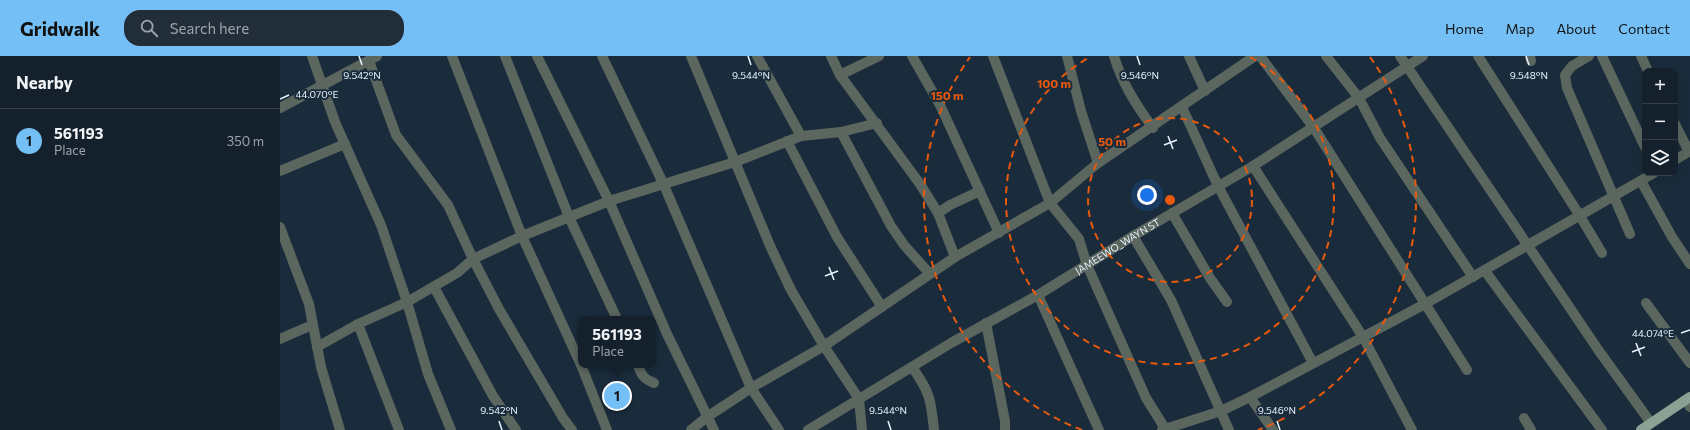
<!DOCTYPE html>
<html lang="en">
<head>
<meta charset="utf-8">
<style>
	:root { --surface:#14212d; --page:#212e39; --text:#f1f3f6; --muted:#9da3aa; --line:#333e49; --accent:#74c0f6 }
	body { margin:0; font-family:Commissioner,sans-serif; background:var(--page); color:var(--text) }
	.controls { position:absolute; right:12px; top:12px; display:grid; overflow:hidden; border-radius:8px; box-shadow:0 4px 16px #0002 }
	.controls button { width:36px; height:36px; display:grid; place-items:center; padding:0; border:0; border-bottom:1px solid var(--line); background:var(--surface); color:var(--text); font:20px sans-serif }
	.you { position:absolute; left:867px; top:139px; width:14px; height:14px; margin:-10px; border:3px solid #fff; border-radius:50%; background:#1a73e8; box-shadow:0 0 0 6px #1a73e833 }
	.badge { display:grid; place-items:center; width:26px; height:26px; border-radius:50%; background:var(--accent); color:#111; font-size:13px; font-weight:700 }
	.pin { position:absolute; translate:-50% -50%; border:2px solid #fff; box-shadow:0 1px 4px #0006 }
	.popup { position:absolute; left:298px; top:260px; width:78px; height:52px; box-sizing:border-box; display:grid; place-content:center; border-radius:8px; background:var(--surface); filter:drop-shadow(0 1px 3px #0005); font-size:13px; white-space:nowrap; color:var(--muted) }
	.popup b { font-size:15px; color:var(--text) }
	.popup::after { content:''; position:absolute; left:50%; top:100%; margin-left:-8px; border:8px solid transparent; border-top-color:var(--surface) }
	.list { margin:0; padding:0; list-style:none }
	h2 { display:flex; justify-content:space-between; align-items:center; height:52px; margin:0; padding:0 16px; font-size:17px }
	h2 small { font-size:13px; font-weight:400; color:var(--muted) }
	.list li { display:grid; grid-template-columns:26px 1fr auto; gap:12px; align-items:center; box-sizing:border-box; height:64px; padding:0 16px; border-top:1px solid var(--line) }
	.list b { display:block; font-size:15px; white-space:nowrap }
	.list p { margin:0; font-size:13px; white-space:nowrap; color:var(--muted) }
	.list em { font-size:13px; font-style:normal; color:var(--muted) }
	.icon { flex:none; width:22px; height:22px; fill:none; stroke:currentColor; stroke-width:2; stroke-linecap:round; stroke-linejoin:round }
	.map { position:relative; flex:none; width:1410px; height:374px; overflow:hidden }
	header { display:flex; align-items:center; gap:24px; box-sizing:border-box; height:56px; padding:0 20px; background:var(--accent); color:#111 }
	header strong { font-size:19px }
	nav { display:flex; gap:22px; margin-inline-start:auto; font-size:14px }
	.search { width:280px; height:36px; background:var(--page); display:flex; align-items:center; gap:10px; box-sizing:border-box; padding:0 14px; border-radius:16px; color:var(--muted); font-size:15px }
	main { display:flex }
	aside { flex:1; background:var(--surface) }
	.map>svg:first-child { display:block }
</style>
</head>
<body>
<header>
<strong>Gridwalk</strong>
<div class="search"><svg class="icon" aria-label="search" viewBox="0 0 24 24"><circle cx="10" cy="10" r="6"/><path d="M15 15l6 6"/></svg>Search here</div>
<nav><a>Home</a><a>Map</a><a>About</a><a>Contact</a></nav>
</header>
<main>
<aside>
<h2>Nearby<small></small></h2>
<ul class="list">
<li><span class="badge">1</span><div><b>561193</b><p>Place</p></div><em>350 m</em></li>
</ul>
</aside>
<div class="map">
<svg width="1410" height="374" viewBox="0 0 1410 374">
	<rect width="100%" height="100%" fill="#1a2c3c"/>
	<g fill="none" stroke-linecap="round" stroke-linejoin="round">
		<g stroke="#5b665f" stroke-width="10">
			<path d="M32,0L55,66L101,169L127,246L148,318L171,374"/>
			<path d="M172,0L242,180L301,309"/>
			<path d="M225,0L289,161L337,263"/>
			<path d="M257,0L329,145L387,278L434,374"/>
			<path d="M322,0L383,127L471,332L499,374"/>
			<path d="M411,0L491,192L511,234L544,290L579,343L582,374"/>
			<path d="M477,0L521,80"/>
			<path d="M551,0L560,19L640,128L658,157L675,201"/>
			<path d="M632,0L660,49L719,177"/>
			<path d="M713,0L770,147L799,183L807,209L866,342L886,374"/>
			<path d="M787,0L801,55L818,107"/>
			<path d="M834,0C842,27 856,49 873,72"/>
			<path d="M909,0L925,35"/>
			<path d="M980,0L1034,72L1187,314"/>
			<path d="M1046,0L1079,42L1100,82L1193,221"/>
			<path d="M1120,0L1319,295L1371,367"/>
			<path d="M1198,0L1300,160L1322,197"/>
			<path d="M1250,0L1251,5"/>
			<path d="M1309,0L1292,10L1285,19L1287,32L1350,178"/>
			<path d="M1322,0L1365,91"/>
			<path d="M1361,0L1368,15"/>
			<path d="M89,5L116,79L168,149L193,203L219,253L283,362L292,374"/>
			<path d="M560,19L599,0"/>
			<path d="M902,51L938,130L1033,307"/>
			<path d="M0,52L97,0"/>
			<path d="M1395,68L1409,96"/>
			<path d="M561,76L611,170L624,189L650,218"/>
			<path d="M507,85L557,181L602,251"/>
			<path d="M1395,104L1410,95"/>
			<path d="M973,110L1083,281L1132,374"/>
			<path d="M0,115L65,88"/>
			<path d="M1361,125L1392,181L1410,208"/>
			<path d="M658,157L670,149L700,135"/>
			<path d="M892,157L930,222L947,246"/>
			<path d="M0,171L29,248L41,311L60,374"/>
			<path d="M853,180L891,244L949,374"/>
			<path d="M1205,215L1322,374"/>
			<path d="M154,231L213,340L236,374"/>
			<path d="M758,239L819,374"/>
			<path d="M1366,247L1410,307"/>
			<path d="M706,267L725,365V374"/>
			<path d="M78,268L119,374"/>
			<path d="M0,283L32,269"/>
			<path d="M37,291L78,268L127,246L177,217L193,203L242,180L329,145L455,106L521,80L561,76L597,67"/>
			<path d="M301,309L327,374"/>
			<path d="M358,309C361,319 364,323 374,327"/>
			<path d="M632,311C650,336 651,344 654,374"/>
			<path d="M970,341L993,374"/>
			<path d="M1406,344L1410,351"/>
			<path d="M1244,362L1251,374"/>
			<path d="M411,374L427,361L471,332L544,290L675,201L770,147L818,107L975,0"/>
			<path id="s1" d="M528,374L671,287L758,239L853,180L973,110L1143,0"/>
			<path d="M882,374L941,355L970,341L1145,248L1374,117"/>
		</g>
		<path stroke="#8ba193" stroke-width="10" d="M1361,374L1410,341"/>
	</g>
	<path fill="none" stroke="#e7f3fe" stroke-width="1.5" d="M79,0L82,9M468,0L471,9M857,0L860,9M1246,0L1249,9M0,43L9,39M888,80L893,93M884,89L897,84M549,211L554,224M545,220L558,215M1401,277L1410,274M1356,287L1361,300M1352,296L1365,291M219,365L222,374M608,365L611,374M997,365L1000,374"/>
	<g fill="none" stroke="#e8590c" stroke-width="2" stroke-dasharray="7 5">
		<circle cx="890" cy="144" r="82"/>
		<path d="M970 1A164 164 0 1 1 810 1"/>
		<path d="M802 374A246 246 0 0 1 690 1M1090 1A246 246 0 0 1 978 374"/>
	</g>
	<g text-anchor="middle" stroke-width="4" stroke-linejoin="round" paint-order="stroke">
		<g font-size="10" fill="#e7f3fe" stroke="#1a2c3c">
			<text dy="4" stroke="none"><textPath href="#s1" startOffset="360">JAMEEWO_WAYN ST</textPath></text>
		</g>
	</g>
	<g font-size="10" text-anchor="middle" fill="#e7f3fe" stroke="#1a2c3c" stroke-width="4" stroke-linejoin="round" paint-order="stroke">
		<text x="860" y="23">9.546°N</text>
		<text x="82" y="23">9.542°N</text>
		<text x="471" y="23">9.544°N</text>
		<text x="1249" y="23">9.548°N</text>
		<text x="37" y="42">44.070°E</text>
		<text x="1373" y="281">44.074°E</text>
		<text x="219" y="358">9.542°N</text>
		<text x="608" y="358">9.544°N</text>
		<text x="997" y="358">9.546°N</text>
	</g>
	<circle cx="890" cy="144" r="6" fill="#e8590c" stroke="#1a2c3c" stroke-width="2"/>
	<g font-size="12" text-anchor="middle" font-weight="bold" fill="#e8590c" stroke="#1a2c3c" stroke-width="4" stroke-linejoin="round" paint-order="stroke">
		<text x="774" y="32">100 m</text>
		<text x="667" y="44">150 m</text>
		<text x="832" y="90">50 m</text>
	</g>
</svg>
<div class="controls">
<button>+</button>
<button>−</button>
<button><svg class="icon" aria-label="layers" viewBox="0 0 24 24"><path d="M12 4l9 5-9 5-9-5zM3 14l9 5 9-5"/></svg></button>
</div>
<div class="you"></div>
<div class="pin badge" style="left:337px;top:340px">1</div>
<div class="popup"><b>561193</b>Place</div>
</div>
</main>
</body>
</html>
